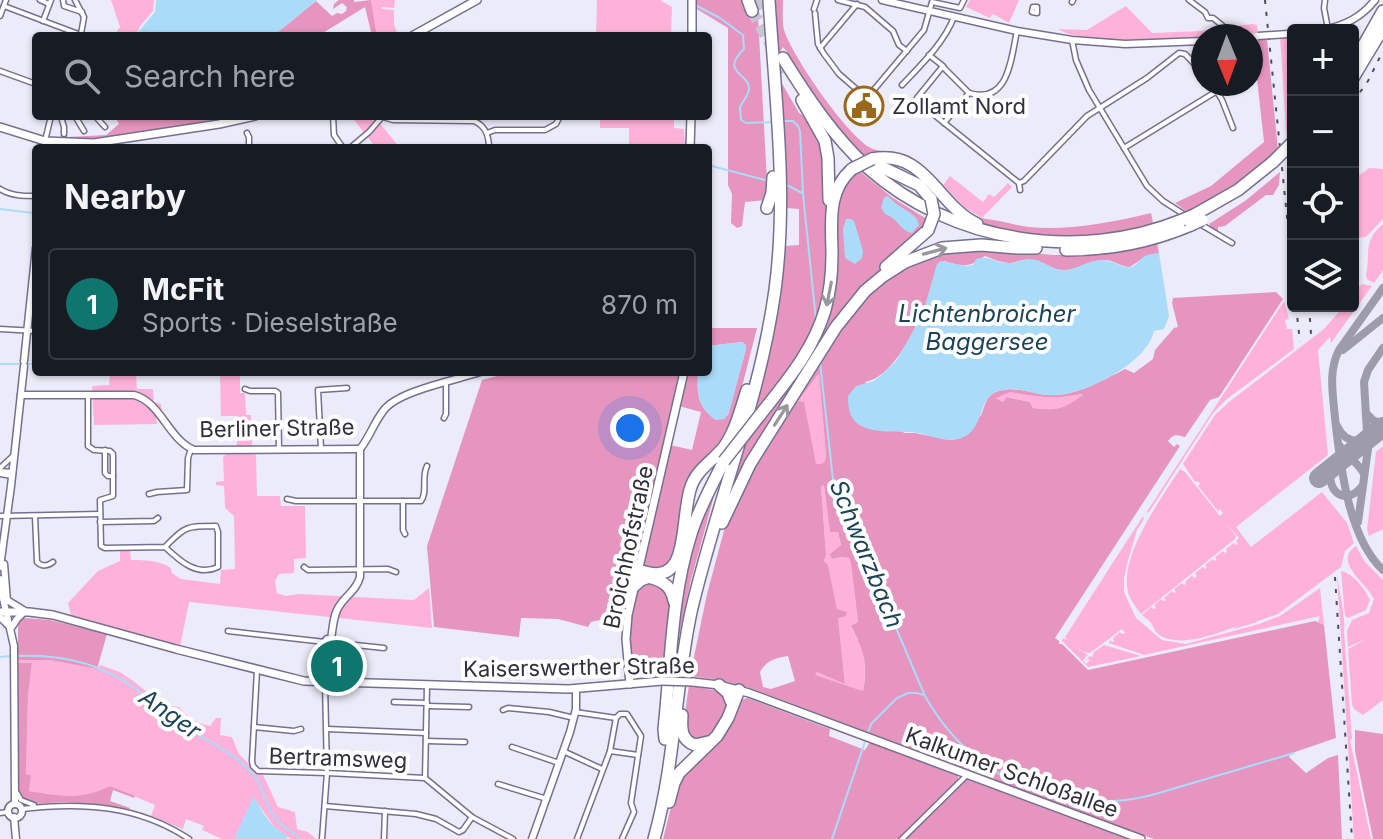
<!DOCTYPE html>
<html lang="en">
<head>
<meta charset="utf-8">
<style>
	:root { --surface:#171b24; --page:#20242c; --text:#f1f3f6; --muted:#9ea1a6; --line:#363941; --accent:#0f766e }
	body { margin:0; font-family:Inter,sans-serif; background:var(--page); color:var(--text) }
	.controls { position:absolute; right:24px; top:24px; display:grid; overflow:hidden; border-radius:8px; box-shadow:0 2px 6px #0004 }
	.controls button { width:72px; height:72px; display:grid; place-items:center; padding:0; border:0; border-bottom:2px solid var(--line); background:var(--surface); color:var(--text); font:40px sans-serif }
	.compass { position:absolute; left:1191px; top:24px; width:72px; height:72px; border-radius:50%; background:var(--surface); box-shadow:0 2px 6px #0004; rotate:179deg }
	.you { position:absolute; left:630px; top:428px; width:28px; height:28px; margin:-20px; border:6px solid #fff; border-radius:50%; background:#1a73e8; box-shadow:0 0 0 12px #1a73e833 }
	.badge { display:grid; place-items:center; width:52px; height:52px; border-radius:50%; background:var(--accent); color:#fff; font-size:26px; font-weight:700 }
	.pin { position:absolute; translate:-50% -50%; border:4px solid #fff; box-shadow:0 2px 8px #0006 }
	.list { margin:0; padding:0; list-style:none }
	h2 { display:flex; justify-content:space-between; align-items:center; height:104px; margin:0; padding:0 32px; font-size:34px }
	h2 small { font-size:26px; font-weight:400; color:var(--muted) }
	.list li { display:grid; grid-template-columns:52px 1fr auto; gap:24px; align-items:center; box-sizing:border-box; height:112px; margin:0 16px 16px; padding:0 16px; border:2px solid var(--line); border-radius:8px }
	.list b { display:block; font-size:30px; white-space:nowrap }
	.list p { margin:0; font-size:26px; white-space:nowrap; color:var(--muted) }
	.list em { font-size:26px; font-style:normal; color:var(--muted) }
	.icon { flex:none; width:44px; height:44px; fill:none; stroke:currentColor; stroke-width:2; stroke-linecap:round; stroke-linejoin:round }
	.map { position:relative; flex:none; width:1383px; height:839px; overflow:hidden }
	.search { position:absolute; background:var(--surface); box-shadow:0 2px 6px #0004; left:32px; top:32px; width:680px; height:88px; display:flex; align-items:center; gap:20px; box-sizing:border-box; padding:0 28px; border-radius:8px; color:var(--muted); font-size:30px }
	.panel { position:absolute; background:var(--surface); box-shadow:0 2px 6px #0004; left:32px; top:144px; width:680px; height:232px; border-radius:8px }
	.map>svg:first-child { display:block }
</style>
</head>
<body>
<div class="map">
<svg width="1383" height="839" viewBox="0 0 1383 839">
	<rect width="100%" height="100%" fill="#ecebf9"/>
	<g fill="#ffb2d9">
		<path d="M111,0H154L153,11L141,25L135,36H114L120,27Z"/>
		<path d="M371,0H395L394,8L382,7V9L394,10V24L398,36H377Z"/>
		<path d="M597,0H660L672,7L671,36H596Z"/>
		<path d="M970,0H1019L1009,23L993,14L990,18L966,7Z"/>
		<path d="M1126,6L1152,33L1200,31L1252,24L1257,25L1258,33L1203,36V38C1171,40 1081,45 1058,29L1087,30Z"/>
		<path d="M1293,35V138L1287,144L1280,36Z"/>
		<path d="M351,116H374L400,148H376Z"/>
		<path d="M600,116H674V128L684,129L685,148H613L629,147V128H600Z"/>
		<path d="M1369,168L1383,169V219L1366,237L1353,238V180Z"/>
		<path d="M950,176L983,202L989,194L994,197L1008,183L1012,187L982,218L964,207L943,185Z"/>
		<path d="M1383,224V270L1374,283L1367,279L1366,275C1371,253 1362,242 1383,224Z"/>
		<path d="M1362,284L1372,286L1331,343L1330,337L1318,350L1328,455L1236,527L1251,547L1322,492L1347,523L1354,543L1345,551L1341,567L1278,614L1255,622H1258L1233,629L1237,626C1217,634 1177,649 1158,634C1154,631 1154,627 1151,623C1149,620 1145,618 1142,615L1151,607L1154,609L1156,608L1154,605L1161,599L1164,601L1166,600L1164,598L1172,591L1174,593L1176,592L1174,589L1182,583L1184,585L1186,584L1185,582L1192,575L1194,578L1197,576L1195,573L1203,567L1205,569L1207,567L1205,565L1213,559L1215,561L1217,559L1215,557L1223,551L1225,553L1227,552L1226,549L1234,543L1236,545L1238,544L1236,541L1239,538L1225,522L1236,536L1235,539L1141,614C1136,607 1130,600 1128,592C1119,556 1161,499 1180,469L1185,472L1220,516L1223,513L1220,509L1218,511L1198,486L1200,484L1198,481L1195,482L1183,464L1215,415L1229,402L1324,329L1344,306H1353V294Z"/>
		<path d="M1284,301L1289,319L1285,320L1287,329H1292L1294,349L1227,399L1213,413L1149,512L1146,513Z"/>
		<path d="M819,371L826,455L825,461L821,464H815L804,403L798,401Z"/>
		<path d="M220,372H244L240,374V393H245L246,415H251L252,445L256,456L257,496H280L281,506H305L306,558L294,559V573L279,574L275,581L277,593L286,596L299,594L414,600L429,588L432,628L189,602L180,647L72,620L68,603L98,571L120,561V551H130L131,560C145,560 158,560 171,568L172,573L181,579L220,584L221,570L235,569L234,516L225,508L224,486L216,485V482L224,481L223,457L237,445V416H221Z"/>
		<path d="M110,375H136L137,389H153L154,402L161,404L162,414L156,416L157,424L94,425L92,386L109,385Z"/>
		<path d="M1010,392C1039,397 1054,400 1083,394L1084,396C1064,409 1057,411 1033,408L1030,402L1008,397L1003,402L995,397Z"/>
		<path d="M1383,446V529L1369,536L1367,530L1376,452Z"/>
		<path d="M821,485H824L830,531L838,532L841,546L833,559L842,557L849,558L851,564L858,622L851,627C865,652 867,663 863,691L814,675L817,672L845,683L837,610L828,565L824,561L826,555Z"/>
		<path d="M1143,516L1144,519L1137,530L1127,564L1124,578V592L1136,618L1162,640L1186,644L1259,624L1280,616L1320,588L1324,625L1318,622L1320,616L1144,655L1109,643L1110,640L1112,642L1114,641L1113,638L1120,632L1122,634L1125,633L1122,629L1090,653L1084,652L1071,644L1088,655L1083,660L1086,664L1092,658L1090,660L1088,659L1085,661L1090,656L1092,657L1094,652L1104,645L1141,656L1088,667L1062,641L1063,638L1067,640L1065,637Z"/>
		<path d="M1356,546L1365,562L1383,580V700L1363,715L1354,709L1352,704L1348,649L1366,639L1348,647L1347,631L1352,620L1369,613L1374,599C1367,583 1332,562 1356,546Z"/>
		<path d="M1341,571C1353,573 1365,589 1370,600L1366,610L1348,618L1345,616Z"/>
		<path d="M1337,575C1339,589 1346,619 1344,631L1352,739L1350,740L1371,839H1354Z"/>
		<path d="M18,660H50L97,669L100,665L120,672L136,683L162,705L179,707C186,716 198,724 210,726L216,718H221L220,735L232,737L239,754L259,774L263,775L278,807L295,812L297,829L308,832L316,839H291L275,828L254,798L234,839H222L202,830L204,826L186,819L183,829L151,816L155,805L110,786C79,802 61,796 28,791L31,775L26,774L28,696L32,663H17Z"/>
	</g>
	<g fill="#e695bf" fill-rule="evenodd">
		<path d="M339,0H354V2L371,0L377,36H372L365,7L318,36H273L316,1L332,16L337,13L342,14L346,11L347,7L342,3L333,9L334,4Z"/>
		<path d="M695,0H744L749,16H758L768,200L745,202L742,226L737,228L731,223L732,194L728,185V28L695,8Z"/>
		<path d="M774,0H783C783,10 782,21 784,30C792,56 848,137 871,148C886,155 898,146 917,161C938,176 957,209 981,218C986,219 994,220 999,221C1009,223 1019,226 1029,227C1067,231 1115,222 1151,213L1153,223L1107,234L1083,236L1030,234L1000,229L982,223L974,219L922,168L866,157L859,152L835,127L785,55L788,53L783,47L777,56Z"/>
		<path d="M1267,39L1278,150L1248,178L1194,210L1186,211L1175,203L1211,186L1264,142L1254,52L1251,45V40Z"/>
		<path d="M780,80L799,113L813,122L823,141L827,197L828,266L821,313L802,356L752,418C768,359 780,307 785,246L799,245V209L786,208Z"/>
		<path d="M115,116H235L166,128L122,134L103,139L63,138V135L68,137L106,135L119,124Z"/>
		<path d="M857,169L893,198L930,221L856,295L729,499L744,441L820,333L836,198Z"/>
		<path d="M1280,172L1279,185L1273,195H1266L1225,226L1218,227V232L1211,228L1209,224L1245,201Z"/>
		<path d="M1157,243L1159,253L1146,256L1130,267C1122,267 1115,261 1106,260C1091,259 1078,270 1064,270C1052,270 1045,262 1034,260C1023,258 1019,262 1010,263C1002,263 993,259 985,256C968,268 964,267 944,261C929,293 904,375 865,382L904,433H915L945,439C953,434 978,422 981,415C986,405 985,395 999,391C1017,385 1036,396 1055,395C1077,395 1106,379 1125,369L1134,373L1153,359L1155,350L1174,328L1178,327L1172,303L1173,298L1276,292L1283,299L1219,397L1210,400L1185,437C1177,435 1174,433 1168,441L1174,447L1177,444L1180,446L1055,638L1059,641V644H1062L1088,670L1315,621L1324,625L1336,738L1292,753L1289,757L1306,773L1328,758L1338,755L1342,839H1154L993,780L994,776L971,767L968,771L753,689L713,679L690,676L707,594L725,527L742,483L830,344L864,297L896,270L944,251L985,248L1053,255H1086L1121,251ZM819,373L826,455L825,461L821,464H816L804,402L798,401ZM1010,392C1039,397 1053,400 1082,394L1083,395C1064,409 1057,411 1033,408L1030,402L1007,397L1003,402L996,398ZM824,485L830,532H838L841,545L830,554L832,559L842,557L849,558L851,564L858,622L851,626C864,651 868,664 863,691L815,675L817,672L845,684L838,618L846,616L847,612L837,609L828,565L824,561L826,555L821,486ZM788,656L795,681L771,689L763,687L760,672C767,660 775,658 788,656Z"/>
		<path d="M708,328H757L733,422L728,435L698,469L679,547L664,571L642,566L670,445L692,450L701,412L679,406L686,372H698C697,395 697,406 716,420L728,415L746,349V345L742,342L708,346Z"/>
		<path d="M512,372H681L672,414L622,612L613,617L591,622L588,627L558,619L521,618L519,637L434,627L427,546L482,380Z"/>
		<path d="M719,478L691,580L672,669L674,639L694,534Z"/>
		<path d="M652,580L672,596L665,676L638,675C619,652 632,613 637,587Z"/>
		<path d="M25,618L50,620L107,634L97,669L50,660H18V624L21,619Z"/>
		<path d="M17,663H32L28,696L26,774L31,775L29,791C60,796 80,801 110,786L135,796L134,798L113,790L110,801L130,808L129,810L107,805L65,802L34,804L23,799L19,794Z"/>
		<path d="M689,685L722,692L727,704L719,723L705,741L694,742L683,727Z"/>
		<path d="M747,698L830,729L829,736L865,750L870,742L958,774V781L961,783L967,779H972L1134,839H663L677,783L741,700Z"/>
		<path d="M1355,730L1383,734V839H1373L1355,751Z"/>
	</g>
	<g fill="#aadcfa">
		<path d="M156,0H317L273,36H135L155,12Z"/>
		<path d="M888,196L895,203L912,214L917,219L919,225L912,233C900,231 897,217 886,215L881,208L884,197Z"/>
		<path d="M846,219H851L854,221L863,251L862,258L855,264L845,258L843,229Z"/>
		<path d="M1159,253L1169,316L1164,329L1154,331C1147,363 1087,393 1056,395C1036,397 1016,383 996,392C978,400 984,425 966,436C964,437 956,440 954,440C942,441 930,435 918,433C899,430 875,435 858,424C849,417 848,407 848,396L856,386L874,381L886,371L896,361L922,316L937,264L941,261L967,266L973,265L976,259C991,255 993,262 1006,263C1017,264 1025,257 1036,260C1044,262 1051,268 1060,270C1074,272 1087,260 1102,260C1112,260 1124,269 1132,267C1138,264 1141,257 1147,255C1151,254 1155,254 1159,253Z"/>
		<path d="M742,342L746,345V349L730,409L725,419L716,420C697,406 697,395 698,372H708V346Z"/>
		<path d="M254,796C263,814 270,826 288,836L286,839H234Z"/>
	</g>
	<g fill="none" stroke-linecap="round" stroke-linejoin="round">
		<g stroke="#aadcfa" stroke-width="2">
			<path d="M695,5L720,18L743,35L744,49C719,73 750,73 749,89C749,95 743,101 740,107L741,120L746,123L772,122"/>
			<path d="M782,121H793L798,126L800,131L803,194L816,320"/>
			<path d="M708,165L769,181"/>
			<path d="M787,185L802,193"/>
			<path d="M0,209L33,213L35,216L34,230"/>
			<path d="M820,362L833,480L925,696C972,779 1060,818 1152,795L1294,753"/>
			<path d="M0,364H35"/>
			<path d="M17,656C59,654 98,662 133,687C151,700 167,716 186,728C207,741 234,753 251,772C262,783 263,797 270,810C276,822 290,831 301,839"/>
			<path d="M0,657L11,656"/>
			<path d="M832,839L871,724L897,698L908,693H917L924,695"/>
		</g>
		<g stroke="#9e9caa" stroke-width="8">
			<path d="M1383,288L1339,350C1328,372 1333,394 1335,418C1340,463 1348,538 1383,570"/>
			<path d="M1343,350L1383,318"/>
			<path d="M1366,413L1374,421L1383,423"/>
			<path d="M1337,426C1343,439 1354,444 1368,439"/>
			<path d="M1339,445C1346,456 1358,462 1364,474"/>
			<path d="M1331,469C1326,493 1347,507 1363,485"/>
			<path d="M1358,522L1368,449L1364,382L1368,370L1383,348"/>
		</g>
		<path stroke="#9e9caa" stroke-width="20" d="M1319,478L1383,427"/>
		<g stroke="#c7c5d3" stroke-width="11" stroke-dasharray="11 5.5" stroke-linecap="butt">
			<path d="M755,0L763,17"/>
			<path d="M752,11L785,72"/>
		</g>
		<defs>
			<g id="minor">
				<path d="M40,0L49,4"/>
				<path d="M63,0L64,6L82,12"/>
				<path d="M75,0L84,17L81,34"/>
				<path d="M838,0L865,7L893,31L899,45L907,51"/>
				<path d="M1189,0L1205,12L1208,18H1213L1223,26"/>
				<path d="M1325,0L1324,8L1328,29"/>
				<path d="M1072,2L1073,0"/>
				<path d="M4,6L81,35"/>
				<path d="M1033,7H1037V13L1032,12Z"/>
				<path d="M814,9L817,0"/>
				<path d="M815,13L818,44L824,54L839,74L877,107L870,116"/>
				<path d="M0,16L6,0"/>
				<path d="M43,21L51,0"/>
				<path d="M1072,40L1076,60L1089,90L1147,186L1163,201L1185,215"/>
				<path d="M820,48L857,4"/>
				<path d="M929,55L943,66L917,98L914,104L922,105L1019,183L1020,190"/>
				<path d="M943,67L969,93C1009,105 1011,58 1017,31"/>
				<path d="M0,71L36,84"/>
				<path d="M1212,84L1222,100L1233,128"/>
				<path d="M902,85C921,65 944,43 954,17"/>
				<path d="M867,98L924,30L932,2L960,8L964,0"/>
				<path d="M75,116L84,131"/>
				<path d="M95,116L105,127"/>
				<path d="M333,116L334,135L343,148"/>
				<path d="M380,116L393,120L474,121C486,126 489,136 489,148"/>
				<path d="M61,117L64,127V134"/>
				<path d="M944,123L969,93"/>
				<path d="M247,133L249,137V148"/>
				<path d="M487,133L495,130H545L556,124L560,116"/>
				<path d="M45,141L51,116"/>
				<path d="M350,148L369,132L382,117"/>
				<path d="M1124,148L1217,91"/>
				<path d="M1019,183L1024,181L1087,116L1147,78L1179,53L1185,54L1203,73"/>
				<path d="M0,189C11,196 23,196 36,196"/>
				<path d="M1200,224L1232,243"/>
				<path d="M0,329L36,331"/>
				<path d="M245,389L250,391H275L278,393L279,450"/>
				<path d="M88,396V446L94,450L110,451L113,454V496L100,500L101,546L105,548L165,547C180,561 197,577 218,567V532L216,526C187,526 185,526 165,547"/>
				<path d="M444,418L446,414V383"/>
				<path d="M321,449L318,390L347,388"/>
				<path d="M105,450V473L108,476H113"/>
				<path d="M0,468L13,456"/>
				<path d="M0,471L13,472"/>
				<path d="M0,474L12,476"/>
				<path d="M149,494L157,492L187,490L188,458L191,449"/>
				<path d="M287,499L296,501H421C428,492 421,477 427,466"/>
				<path d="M403,501V530L405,534"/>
				<path d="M0,516L100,514"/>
				<path d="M35,516L37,562C42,567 48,566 53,562"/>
				<path d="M100,522L154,521L158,518"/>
				<path d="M304,567L308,570L388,569L396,572"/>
				<path d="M228,631L325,642"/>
				<path d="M336,643L384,648"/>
				<path d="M257,670L252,761L253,766L258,771L327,773L425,778"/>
				<path d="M427,686L425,778L472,817L513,839"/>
				<path d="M394,702L427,703"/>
				<path d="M427,706L469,707"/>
				<path d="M503,710L508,708L549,712L574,718"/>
				<path d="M575,712L616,718L620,714H627L641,736L631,803L634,812L622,839"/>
				<path d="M254,727L294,731L301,729"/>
				<path d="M327,729L426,733"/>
				<path d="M426,741L465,742"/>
				<path d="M512,747L559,763"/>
				<path d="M563,751L602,769"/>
				<path d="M610,751L638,755"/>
				<path d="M498,784L547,799"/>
				<path d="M17,793L21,800L34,805"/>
				<path d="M325,806L416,814L436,819L459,832L463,830L472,817"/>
				<path d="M22,809C81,802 138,805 189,839"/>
				<path d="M0,813L8,812"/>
				<path d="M322,839L327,773L325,683"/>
				<path d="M384,839L385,811"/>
				<path d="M577,839L610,751L616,718"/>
				<path d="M902,839L967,775"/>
			</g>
			<g id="tertiary">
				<path d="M882,0L1017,31L1072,40L1125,44L1203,41"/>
				<path d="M1323,30C1344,26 1361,18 1375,0"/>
				<path d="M24,361L36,248"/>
				<path d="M21,395H134C161,402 168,439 194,450L360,449"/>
				<path d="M360,449C370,437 374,422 384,410C398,391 456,380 480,372"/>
				<path d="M4,564L7,601"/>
				<path d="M0,567L11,486L24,366"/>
				<path d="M0,579L2,594L14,646L15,804"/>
				<path d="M7,600L25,611L17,619L11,628"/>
				<path d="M0,617L9,626"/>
				<path d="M327,655L328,648L325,642L327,639H331"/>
				<path d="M325,683L331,648L336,643L331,639C333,628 333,614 340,605C347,594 356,591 360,577V449"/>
				<circle cx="15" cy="811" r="7"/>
				<path d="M14,817L16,839"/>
				<path d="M532,839L570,732L576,709V689"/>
			</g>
			<g id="secondary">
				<path d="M412,36L477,0"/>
				<path d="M692,36V0"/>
				<path d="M0,127L45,141L94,143L219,124L255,116"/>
				<path d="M690,148L691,116"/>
				<path d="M0,612H29L53,615L176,649L304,681L569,689L662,681"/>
				<path d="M693,682L719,685L749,693L1141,839"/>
				<path d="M630,684L626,639L628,615L684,372"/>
			</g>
			<g id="motorway">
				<path d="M748,0L752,11"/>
				<path d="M783,58C807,97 834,137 868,168C953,243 1078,262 1182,220"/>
				<path d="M1353,64L1383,11"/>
				<path d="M1353,78L1383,28"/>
				<path d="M802,100L825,141L828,158L829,200"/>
				<path d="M872,159C926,149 936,204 977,224"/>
				<path d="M871,162L919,185L931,199"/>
				<path d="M767,208L772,193L773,177"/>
				<path d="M1194,215L1238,190L1273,162"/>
				<path d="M1066,250C1109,250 1151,242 1191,225"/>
				<path d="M886,267L928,230"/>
				<path d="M760,415C786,382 813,351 825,310C830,292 832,274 832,255C832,224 826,192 852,169"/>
				<path d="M722,523L750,464L836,327L865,291L883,276L905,262L942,248L981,245L1017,248H1036"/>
				<path d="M638,570C650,574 663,577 672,567C685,554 684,509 690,490C695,470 712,462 724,447C736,430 741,408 747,390"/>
				<path d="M648,577C662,580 672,586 674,601"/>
				<path d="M634,586L641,580L649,577"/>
				<path d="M719,685L728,693L731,701"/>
				<path d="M682,715C681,729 681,740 695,745L708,742"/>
				<path d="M665,739L664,729C671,664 671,597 691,534C699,508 712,485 724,461"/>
				<path d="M669,802L674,783L679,773L717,736L728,718L739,690"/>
				<path d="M654,839C675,765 675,687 691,612C716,504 760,400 775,290C788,194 775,96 769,0"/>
			</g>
		</defs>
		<use href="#minor" stroke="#757090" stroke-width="7"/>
		<use href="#tertiary" stroke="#757090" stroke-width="9"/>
		<use href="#secondary" stroke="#757090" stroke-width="10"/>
		<use href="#motorway" stroke="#757090" stroke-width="14"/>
		<use href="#minor" stroke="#fff" stroke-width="4"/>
		<use href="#tertiary" stroke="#fff" stroke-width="6"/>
		<use href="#secondary" stroke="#fff" stroke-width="7"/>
		<use href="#motorway" stroke="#fff" stroke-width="11"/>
		<g stroke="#4f4d5b" stroke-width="2" stroke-dasharray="4 8" stroke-linecap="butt">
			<path d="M1265,0L1293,276"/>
			<path d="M1353,102L1368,81L1383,51"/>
			<path d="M1296,306L1300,342"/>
			<path d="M1309,306L1311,334"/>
			<path d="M1335,577L1352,839"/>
		</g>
		<defs>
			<path id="tertiary-bridge" d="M1258,36L1288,34"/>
			<path id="secondary-bridge" d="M662,681L693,682"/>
			<g id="motorway-bridge">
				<path d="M1273,162L1293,142"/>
				<path d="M852,169L872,159"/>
				<path d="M1182,220L1194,215"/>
				<path d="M1191,225L1202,220"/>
				<path d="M928,230L934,214L931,199"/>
				<path d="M724,461L760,415"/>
			</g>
		</defs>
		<use href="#tertiary-bridge" stroke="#757090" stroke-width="9" stroke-linecap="butt"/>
		<use href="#secondary-bridge" stroke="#757090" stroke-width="10" stroke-linecap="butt"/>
		<use href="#motorway-bridge" stroke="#757090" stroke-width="14" stroke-linecap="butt"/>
		<use href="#tertiary-bridge" stroke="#fff" stroke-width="6"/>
		<use href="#secondary-bridge" stroke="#fff" stroke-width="7"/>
		<use href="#motorway-bridge" stroke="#fff" stroke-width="11"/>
	</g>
	<defs><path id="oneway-shaft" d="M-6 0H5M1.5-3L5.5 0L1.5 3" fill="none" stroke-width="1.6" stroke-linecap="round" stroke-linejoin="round" transform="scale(2)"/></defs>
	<g stroke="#98979e">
		<use href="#oneway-shaft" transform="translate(935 251) rotate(-15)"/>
		<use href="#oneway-shaft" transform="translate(829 294) rotate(101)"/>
		<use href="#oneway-shaft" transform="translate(781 415) rotate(-57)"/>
	</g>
	<defs>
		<symbol id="civic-ring" viewBox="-11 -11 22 22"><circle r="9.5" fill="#fff" stroke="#9a681c" stroke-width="1.5"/><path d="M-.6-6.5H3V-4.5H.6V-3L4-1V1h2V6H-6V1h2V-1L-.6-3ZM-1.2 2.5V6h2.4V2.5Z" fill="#9a681c"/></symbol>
	</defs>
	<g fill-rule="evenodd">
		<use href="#civic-ring" x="842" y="84" width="44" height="44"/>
	</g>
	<g text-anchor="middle" stroke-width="8" stroke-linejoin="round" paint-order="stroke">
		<g font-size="22" fill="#312f3d" stroke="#fff" text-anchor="start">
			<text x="892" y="114">Zollamt Nord</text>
		</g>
		<g font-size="22" fill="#312f3d" stroke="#fff">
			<text transform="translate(277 428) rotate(-1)" y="8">Berliner Straße</text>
			<text transform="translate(628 547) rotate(-78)" y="8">Broichhofstraße</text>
			<text transform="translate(579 667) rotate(-1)" y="8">Kaiserswerther Straße</text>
			<text transform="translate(338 758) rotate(2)" y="8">Bertramsweg</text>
			<text transform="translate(1012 772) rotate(20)" y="8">Kalkumer Schloßallee</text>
		</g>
		<g font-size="24" font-style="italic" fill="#1c4357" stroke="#fff">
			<text x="987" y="322">Lichtenbroicher<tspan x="987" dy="28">Baggersee</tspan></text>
			<text transform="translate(866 554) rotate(68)" y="8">Schwarzbach</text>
			<text transform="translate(170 714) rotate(35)" y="8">Anger</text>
		</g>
	</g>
</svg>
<div class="controls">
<button>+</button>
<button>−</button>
<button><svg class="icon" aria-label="locate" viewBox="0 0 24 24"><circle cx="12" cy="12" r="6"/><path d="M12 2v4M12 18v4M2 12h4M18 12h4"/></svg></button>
<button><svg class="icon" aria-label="layers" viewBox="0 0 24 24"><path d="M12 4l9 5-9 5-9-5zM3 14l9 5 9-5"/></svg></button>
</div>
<svg class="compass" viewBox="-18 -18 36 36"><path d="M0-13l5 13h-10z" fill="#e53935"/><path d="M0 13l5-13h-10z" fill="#9ea1a6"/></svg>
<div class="you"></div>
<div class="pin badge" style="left:337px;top:666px">1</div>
<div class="search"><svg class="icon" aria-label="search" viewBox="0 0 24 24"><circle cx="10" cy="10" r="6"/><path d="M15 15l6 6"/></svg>Search here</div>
<section class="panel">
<h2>Nearby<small></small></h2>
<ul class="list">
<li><span class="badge">1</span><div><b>McFit</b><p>Sports · Dieselstraße</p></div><em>870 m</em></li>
</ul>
</section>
</div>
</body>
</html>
